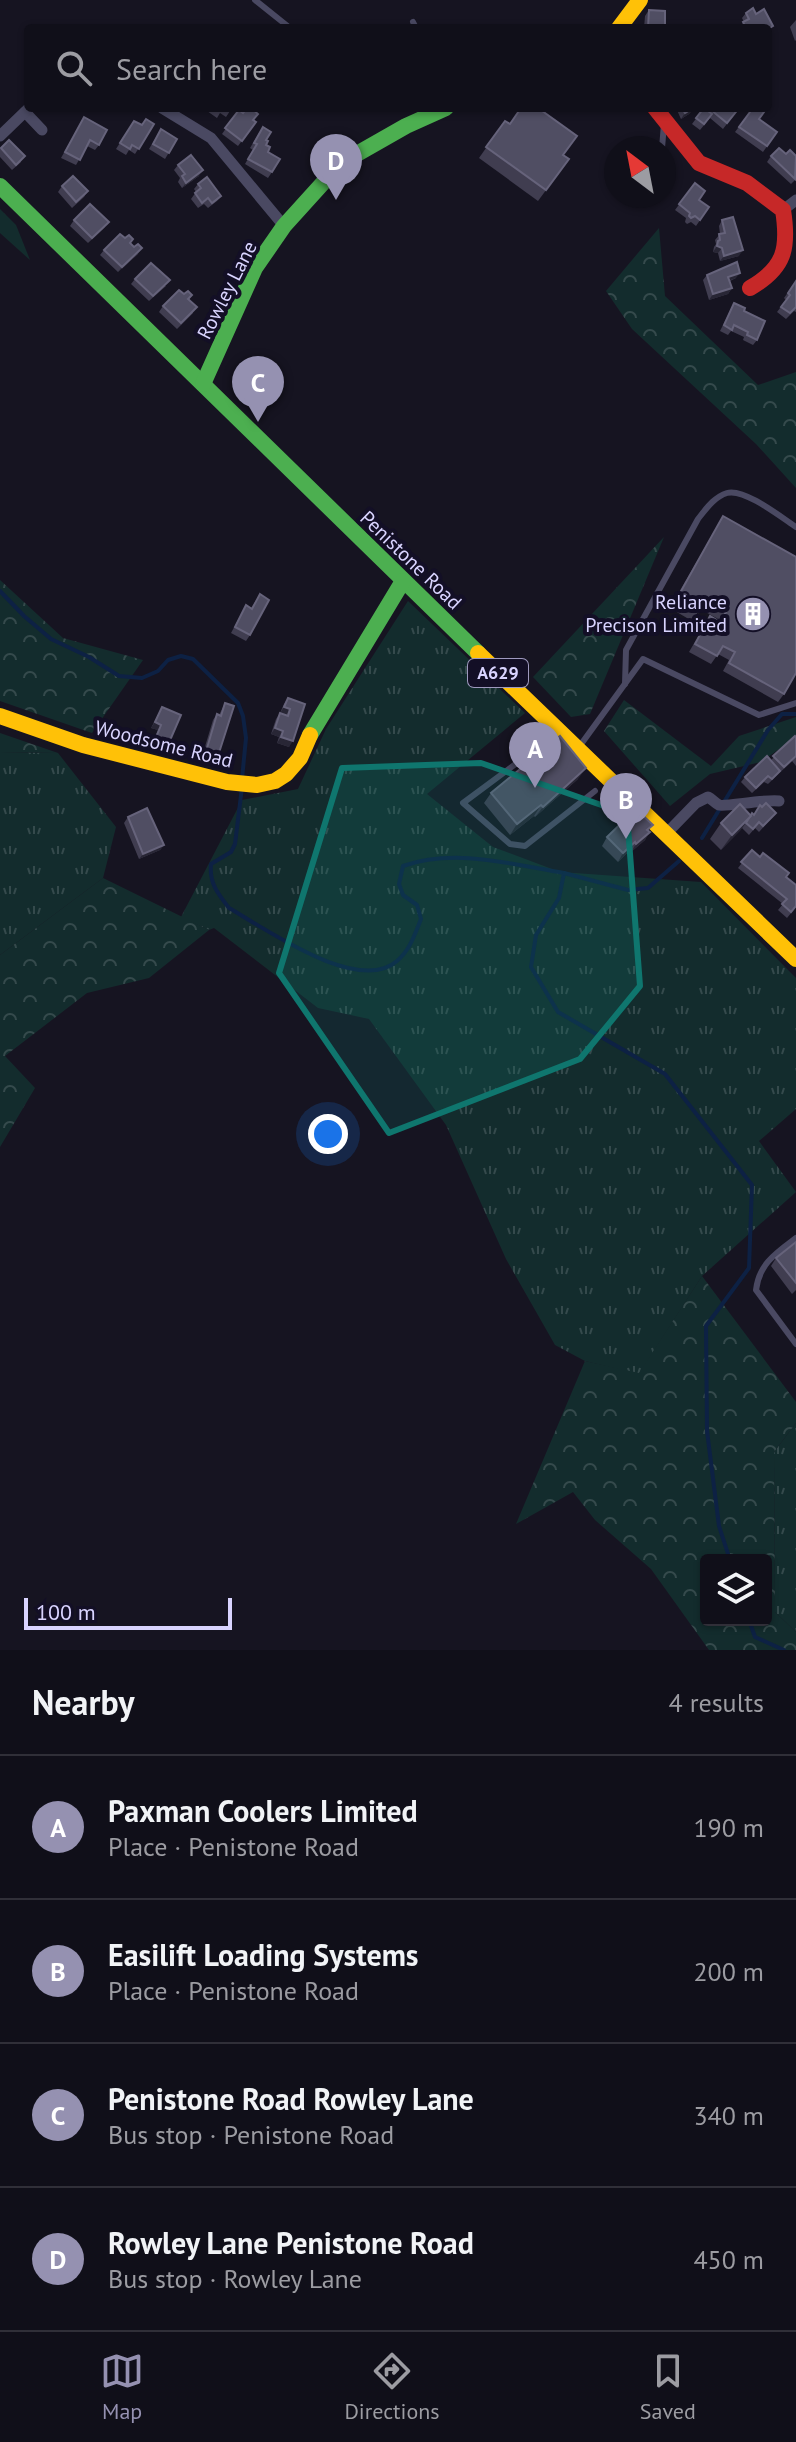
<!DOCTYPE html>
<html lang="en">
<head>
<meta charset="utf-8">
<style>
	:root { --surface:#100f19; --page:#1e1d26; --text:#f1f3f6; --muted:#9c9ca2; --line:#302f38; --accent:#9591b1 }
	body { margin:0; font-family:"PT Sans",sans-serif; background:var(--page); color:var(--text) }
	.controls { position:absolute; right:24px; bottom:24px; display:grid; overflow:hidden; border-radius:8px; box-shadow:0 2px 6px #0004 }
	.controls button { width:72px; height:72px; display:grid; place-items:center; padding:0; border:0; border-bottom:2px solid var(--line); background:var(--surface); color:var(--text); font:40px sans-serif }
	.compass { position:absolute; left:604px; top:136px; width:72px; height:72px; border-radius:50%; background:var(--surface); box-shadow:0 2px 6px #0004; rotate:328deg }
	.scale { position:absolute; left:24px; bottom:20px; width:208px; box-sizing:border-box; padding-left:8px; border:4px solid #d9d4ff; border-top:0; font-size:22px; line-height:28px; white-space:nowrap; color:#d9d4ff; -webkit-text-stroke:6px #130f26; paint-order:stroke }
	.you { position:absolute; left:328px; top:1134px; width:28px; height:28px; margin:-20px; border:6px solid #fff; border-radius:50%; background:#1a73e8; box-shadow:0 0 0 12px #1a73e833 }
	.badge { display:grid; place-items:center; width:52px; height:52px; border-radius:50%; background:var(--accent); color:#fff; font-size:26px; font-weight:700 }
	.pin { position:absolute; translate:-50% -66px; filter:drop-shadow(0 2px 4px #0008) }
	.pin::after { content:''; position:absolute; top:42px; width:28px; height:24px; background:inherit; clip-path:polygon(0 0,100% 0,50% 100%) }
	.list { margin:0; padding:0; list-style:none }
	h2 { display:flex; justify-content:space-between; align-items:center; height:104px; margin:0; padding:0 32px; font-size:34px }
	h2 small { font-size:26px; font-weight:400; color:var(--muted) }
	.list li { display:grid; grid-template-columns:52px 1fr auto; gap:24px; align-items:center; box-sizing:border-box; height:144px; padding:0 32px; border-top:2px solid var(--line) }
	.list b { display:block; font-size:30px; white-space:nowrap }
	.list p { margin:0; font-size:26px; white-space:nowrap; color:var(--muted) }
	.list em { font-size:26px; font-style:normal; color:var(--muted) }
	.icon { flex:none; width:44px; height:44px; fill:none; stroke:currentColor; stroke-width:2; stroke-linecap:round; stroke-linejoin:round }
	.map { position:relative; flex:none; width:796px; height:1650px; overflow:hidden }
	.search { position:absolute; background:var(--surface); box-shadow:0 2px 6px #0004; left:24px; right:24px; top:24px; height:88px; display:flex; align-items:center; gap:20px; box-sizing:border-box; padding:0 28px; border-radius:8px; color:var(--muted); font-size:30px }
	.sheet { height:680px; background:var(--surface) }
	nav { display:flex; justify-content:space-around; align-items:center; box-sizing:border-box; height:112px; border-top:2px solid var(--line); background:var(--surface); font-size:22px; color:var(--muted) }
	nav a { display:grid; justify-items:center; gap:4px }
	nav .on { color:var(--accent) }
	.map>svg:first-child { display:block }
</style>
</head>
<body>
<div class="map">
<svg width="796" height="1650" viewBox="0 0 796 1650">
	<defs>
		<pattern id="grass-tufts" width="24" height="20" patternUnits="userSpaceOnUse" patternTransform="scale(2)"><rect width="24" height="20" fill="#132c2d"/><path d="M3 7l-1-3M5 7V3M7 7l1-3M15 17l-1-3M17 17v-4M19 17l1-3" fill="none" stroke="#354a4c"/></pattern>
		<pattern id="forest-crowns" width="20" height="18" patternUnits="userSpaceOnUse" patternTransform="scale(2)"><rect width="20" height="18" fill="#132c2d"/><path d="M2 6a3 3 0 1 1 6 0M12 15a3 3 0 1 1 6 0" fill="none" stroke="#354a4c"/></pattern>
	</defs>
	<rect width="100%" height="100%" fill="#161421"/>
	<g fill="url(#grass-tufts)">
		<path d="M0,209L16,225L30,260L0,233Z"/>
		<path d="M408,601L525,713L427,794L493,847L560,872L701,882L796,978V1109L759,1141L796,1192L702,1276L639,1374L585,1361L555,1345L506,1259L446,1125L369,1019L318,1008L214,928L209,930L181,917L242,800L298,789L326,729Z"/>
		<path d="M0,752L58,753L116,827L103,878L0,955Z"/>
		<path d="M796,1423V1632L775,1612L774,1452Z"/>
	</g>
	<g fill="url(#forest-crowns)" fill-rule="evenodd">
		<path d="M659,228L665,296L758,385L796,372V488L756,444L632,329L606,291Z"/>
		<path d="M664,537L590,714L571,717L533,677Z"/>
		<path d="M0,580L63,638L143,660L92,733L0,701Z"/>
		<path d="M624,700L711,766L739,736L796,717V737L761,762L710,774L670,806L604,731Z"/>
		<path d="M0,733L58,753L0,752Z"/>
		<path d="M103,878L209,930L149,978L87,993L5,1056L35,1088L0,1147V955Z"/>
		<path d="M702,1276L796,1402V1423L774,1452L775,1612L796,1632V1650H709L651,1569L595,1520L573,1492L516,1524L585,1361L639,1373ZM706,1560H766V1620H706Z"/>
	</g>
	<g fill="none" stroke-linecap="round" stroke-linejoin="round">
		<g stroke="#0d2144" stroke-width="4">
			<path d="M0,591L24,616L51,639L89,657L119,676L142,678L158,671L168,660L181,656L193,659L238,703L243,716L246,738L242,779"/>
			<path d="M242,787L235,844L231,852L211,864C209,883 218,894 229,908C266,929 358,995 397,961C410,950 415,934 421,919L417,905L403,895L399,884L403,866C455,848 510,864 564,873L559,898L536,935L531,967L558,1012L665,1074L752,1185L749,1268L706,1326L707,1431L719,1526L730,1560"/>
			<path d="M702,838L768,730L782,714H796"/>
			<path d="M564,873L628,890L648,888L679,861"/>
			<path d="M749,1620L755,1637L784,1650"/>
		</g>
		<g stroke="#4a4962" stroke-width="6">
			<path d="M255,0L290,28"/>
			<path d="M413,22L416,28"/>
			<path d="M662,148L664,124"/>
			<path d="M625,684L626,650L698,519C706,509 714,497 727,493C744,488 781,517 796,527"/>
			<path d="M556,734L463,803L510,844L525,846L595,791"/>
			<path d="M579,747L643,659L759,715L796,703"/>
			<path d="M796,1238C776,1253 759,1264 756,1290L796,1344"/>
		</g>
		<g stroke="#4a4962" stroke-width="11">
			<path d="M162,108L211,138L284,226"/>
			<path d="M25,112L42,130"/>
			<path d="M0,136L29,108"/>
			<path d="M783,210L796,200"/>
			<path d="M666,834L696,803L708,797C712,799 715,803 719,805C725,807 765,799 779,801"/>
		</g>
		<g stroke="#4caf50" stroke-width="16">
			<path d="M0,186L478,653"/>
			<path d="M203,384L255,268L284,226L341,163L406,126L446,108"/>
			<path d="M310,735L403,581"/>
		</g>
		<g stroke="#ffc107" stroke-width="16">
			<path d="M619,28L640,0"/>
			<path d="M478,653L796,959"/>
			<path d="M0,716L83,745L227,782L257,785L275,781L286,774L300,758L310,735"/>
		</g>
		<path stroke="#c62828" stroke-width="16" d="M655,108L699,163L747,183L783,210C789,248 785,268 750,288"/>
	</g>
	<g fill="#403d50">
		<path d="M649,10L665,28H644L645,16Z"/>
		<path d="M746,13L773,26L768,32V28H739L744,22L742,18Z"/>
		<path d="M796,20V40L795,41L790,27Z"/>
		<path d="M209,108H232L226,117L220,113L217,118L207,111Z"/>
		<path d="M676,108H694L689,114L681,119Z"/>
		<path d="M704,108L710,112L713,108H739L723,129L710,118L700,130L692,124Z"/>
		<path d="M753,108L759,119L777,132L763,152L735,132Z"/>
		<path d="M239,110L256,122L238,146L222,134Z"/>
		<path d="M84,117L99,145L95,150L87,146L76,165L61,158Z"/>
		<path d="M134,121L141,125L154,124L135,154L129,150L126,155L116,149Z"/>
		<path d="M505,121L569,159L538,201L479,158Z"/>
		<path d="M161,129L177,139L165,159L149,149Z"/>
		<path d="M259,133L266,140L272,172L268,178L245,164L253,150L250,148Z"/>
		<path d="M9,140L21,162L12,170L0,157V149Z"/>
		<path d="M786,154L796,156V179L791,184L767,162L771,156Z"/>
		<path d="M178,165L199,176L182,188L178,182L180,178L174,170Z"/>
		<path d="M695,183L699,200L709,207L696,226L691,222L687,224L685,222L686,218L675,210Z"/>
		<path d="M198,184L221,196L217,201L208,208L204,204L198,208L191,199L196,192L194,189Z"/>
		<path d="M62,186L88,191L84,197L72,208L58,192Z"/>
		<path d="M74,220L105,227L88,243L70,226Z"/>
		<path d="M722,220L739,256L720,261L718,253L713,252L714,247L716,244L715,240L720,234L719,226Z"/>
		<path d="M125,238L133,239L130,243L138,254L118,272L100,255L104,250Z"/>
		<path d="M707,275L736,278L730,281L732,288L728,294L709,300L703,280Z"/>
		<path d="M135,279L166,286L149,301L131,284Z"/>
		<path d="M796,281V312L794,311L786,319L777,312L786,300L784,298Z"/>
		<path d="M184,294L192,295L189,300L193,313L177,329L159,312L163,306Z"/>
		<path d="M734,303L744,311L757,340L753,345L743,340L744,337L731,331L728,335L720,331Z"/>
		<path d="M723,516L784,694L778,702L723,671L729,660L718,654L711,664L689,652L710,616L719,621L720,620L700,609L692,621L670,608Z"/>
		<path d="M260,594L250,635L246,641L231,633L246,605L251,608Z"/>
		<path d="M288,698L305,704L289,747L277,743L279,737L271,734L276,719L280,713L286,716L280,713L284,704Z"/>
		<path d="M225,703L214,764L201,760L213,720L217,714L219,715Z"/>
		<path d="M162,707L168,745L164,751L151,745L158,730L151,728Z"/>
		<path d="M796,737V766L792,761L768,784L764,782L752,793L741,782L745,777L771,760Z"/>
		<path d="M578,779L535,817L534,816L510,835L484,803L491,793Z"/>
		<path d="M776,813L759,832L755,828L749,835L742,828L721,850L710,839L721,823L750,815Z"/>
		<path d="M128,817L164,845L160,850L139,859L124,823Z"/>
		<path d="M649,831L645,840L631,852L629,851L618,862L602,846L607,837Z"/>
		<path d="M752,850L796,885V907L787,918L778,910L783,904L738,868Z"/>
		<path d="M796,1242V1290L792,1294L771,1266L776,1258Z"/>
	</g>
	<g fill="#282635">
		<path d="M694,108L689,114L681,119L685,113Z"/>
		<path d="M203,170L199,176L182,188L186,183Z"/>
		<path d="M717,246L722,248L718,253L713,252Z"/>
		<path d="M142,248L138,254L118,272L122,267Z"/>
		<path d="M743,250L739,256L720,261L724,256Z"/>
		<path d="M740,273L736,278L725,282L728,277Z"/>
		<path d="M732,288L728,294L709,300L713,294Z"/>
		<path d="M284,707L290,709L286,715L280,713Z"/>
		<path d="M155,722L161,725L158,730L151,728Z"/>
		<path d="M275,728L283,731L279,737L271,734Z"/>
		<path d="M281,737L293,741L289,747L277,743Z"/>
		<path d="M155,740L168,745L164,751L151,745Z"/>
		<path d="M205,755L217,759L214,764L201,760Z"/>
		<path d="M586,768L578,779L535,817L543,807Z"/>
		<path d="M541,805L534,816L510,835L517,824Z"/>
		<path d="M751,816L740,831L721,850L732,835Z"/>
		<path d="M650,832L645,840L631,852L636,844Z"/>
		<path d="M635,842L629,851L618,862L623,853Z"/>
		<path d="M164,845L160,850L139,859L143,854Z"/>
	</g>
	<g fill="#504e63" stroke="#66637b" stroke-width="2">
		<path d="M753,8L756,14L764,9L773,26L768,29L746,28L743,22L749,19L746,13Z"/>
		<path d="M649,10L665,11V28H648Z"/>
		<path d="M247,108H251L258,114L253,120L256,122L242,141L225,128L239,110L243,113Z"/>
		<path d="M521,108H538L577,136L563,155L569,159L546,190L486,147L505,121L510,124Z"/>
		<path d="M682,108H693L685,113Z"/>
		<path d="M704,108L712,114L704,124L696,118Z"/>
		<path d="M713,108H739L727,123L711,110Z"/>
		<path d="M753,108H758L764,112L759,119L777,132L767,146L739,127Z"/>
		<path d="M84,117L107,130L99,145L90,140L80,160L65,152Z"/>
		<path d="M146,119L154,124L139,149L132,145L130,149L120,143L134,121L142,125Z"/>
		<path d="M263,127L271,132L266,140L268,141L266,145L270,147L268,152L280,159L272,172L248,159L257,144L254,143Z"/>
		<path d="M161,129L177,139L169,153L153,144Z"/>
		<path d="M9,140L25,156L16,165L1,148Z"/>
		<path d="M779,148L786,154L790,150L796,156L795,179L771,156Z"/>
		<path d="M191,155L203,170L186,183L182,176L185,174L178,165Z"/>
		<path d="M73,176L88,191L76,202L62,186Z"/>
		<path d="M207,177L221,196L212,203L208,198L202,203L195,193L201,188L198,184Z"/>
		<path d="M695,183L705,191L699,200L709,207L700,220L695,216L691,218L689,216L690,213L679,204Z"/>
		<path d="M90,204L109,222L92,238L74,220Z"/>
		<path d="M733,217L743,250L724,256L722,248L717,246L718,241L720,240L719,234L725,233L722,220Z"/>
		<path d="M120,234L125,238L129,235L133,239L130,243L134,247L138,244L142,248L122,267L104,250Z"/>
		<path d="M737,262L740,273L728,277L732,288L713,294L707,275Z"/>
		<path d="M151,263L170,280L153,296L135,279Z"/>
		<path d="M796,281V307L790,313L781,307L790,295L788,293Z"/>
		<path d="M179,290L184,294L188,291L192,295L188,299L197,307L181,323L163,306Z"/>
		<path d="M734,303L745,308L744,311L765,321L757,340L747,335L748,332L734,325L732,330L724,325Z"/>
		<path d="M723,516L796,557V673L784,694L729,663L735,652L723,646L717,656L695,644L710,616L720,622L726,612L704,600L698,612L676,600Z"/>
		<path d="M260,594L269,600L250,635L235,627L246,605L252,609Z"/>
		<path d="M288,698L305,704L293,741L281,737L283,731L275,728L280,713L288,716L290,709L284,707Z"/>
		<path d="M225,703L234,706L217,759L205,755L217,714L221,716Z"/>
		<path d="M162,707L181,715L168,745L155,740L161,725L155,722Z"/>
		<path d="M560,736L586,768L543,807L541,805L517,824L491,793Z"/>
		<path d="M795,736L796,737V756L784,767L773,756Z"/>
		<path d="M767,756L780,771L772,779L768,776L756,788L745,777Z"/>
		<path d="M766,803L776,813L763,826L759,822L753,829L746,823L752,813L754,815L760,805L762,807Z"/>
		<path d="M740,804L751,816L732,835L721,823Z"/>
		<path d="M147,808L164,845L143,854L128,817Z"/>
		<path d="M636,809L653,825L647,830L650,832L636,844L635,842L623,853L607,837Z"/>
		<path d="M752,850L760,857L763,853L789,873L786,877L796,885V906L791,912L782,904L787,899L741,862Z"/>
		<path d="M796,1242V1283L776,1258Z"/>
	</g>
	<path fill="#0f766e" fill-opacity="0.2" stroke="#0f766e" stroke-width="6" stroke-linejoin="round" d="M481,763L627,814L640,986L580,1059L389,1133L279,973L342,768Z"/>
	<defs>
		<symbol id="building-disc" viewBox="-11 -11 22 22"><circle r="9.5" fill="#9591b1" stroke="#130f26"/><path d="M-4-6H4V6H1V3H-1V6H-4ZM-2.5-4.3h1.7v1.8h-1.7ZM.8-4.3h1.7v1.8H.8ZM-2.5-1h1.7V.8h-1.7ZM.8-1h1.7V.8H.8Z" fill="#fff"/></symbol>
	</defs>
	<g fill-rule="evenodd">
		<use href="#building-disc" x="733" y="594" width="40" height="40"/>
	</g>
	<g text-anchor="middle" stroke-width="8" stroke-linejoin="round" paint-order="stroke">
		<rect fill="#130f26" stroke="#9e99be" stroke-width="2" x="468" y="659" width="60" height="28" rx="6"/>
		<g font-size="18" font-weight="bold" fill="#d9d4ff">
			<text x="498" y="679">A629</text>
		</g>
		<g font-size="20" fill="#d9d4ff" stroke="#130f26">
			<text transform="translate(227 290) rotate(-63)" y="7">Rowley Lane</text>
			<text transform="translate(411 560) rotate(44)" y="7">Penistone Road</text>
			<text transform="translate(164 744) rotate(14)" y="7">Woodsome Road</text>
		</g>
		<g font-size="20" fill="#d9d4ff" stroke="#130f26" text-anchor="end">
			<text x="727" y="609">Reliance<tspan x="727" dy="23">Precison Limited</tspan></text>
		</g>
	</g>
</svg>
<div class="controls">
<button><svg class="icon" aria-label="layers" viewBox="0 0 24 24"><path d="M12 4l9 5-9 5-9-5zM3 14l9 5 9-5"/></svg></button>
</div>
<svg class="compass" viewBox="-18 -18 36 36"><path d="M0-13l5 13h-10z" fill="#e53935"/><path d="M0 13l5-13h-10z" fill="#9c9ca2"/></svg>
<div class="scale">100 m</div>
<div class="you"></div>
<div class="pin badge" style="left:535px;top:788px">A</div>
<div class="pin badge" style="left:626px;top:839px">B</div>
<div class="pin badge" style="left:258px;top:422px">C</div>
<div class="pin badge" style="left:336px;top:200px">D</div>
<div class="search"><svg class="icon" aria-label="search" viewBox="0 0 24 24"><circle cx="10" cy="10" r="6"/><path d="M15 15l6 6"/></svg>Search here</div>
</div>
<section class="sheet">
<h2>Nearby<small>4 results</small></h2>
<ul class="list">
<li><span class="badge">A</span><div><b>Paxman Coolers Limited</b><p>Place · Penistone Road</p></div><em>190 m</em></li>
<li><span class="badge">B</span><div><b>Easilift Loading Systems</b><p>Place · Penistone Road</p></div><em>200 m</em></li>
<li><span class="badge">C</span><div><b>Penistone Road Rowley Lane</b><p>Bus stop · Penistone Road</p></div><em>340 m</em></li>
<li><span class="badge">D</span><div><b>Rowley Lane Penistone Road</b><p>Bus stop · Rowley Lane</p></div><em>450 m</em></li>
</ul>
</section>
<nav>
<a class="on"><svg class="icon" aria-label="map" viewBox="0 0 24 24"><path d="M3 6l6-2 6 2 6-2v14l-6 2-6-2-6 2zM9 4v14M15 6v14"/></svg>Map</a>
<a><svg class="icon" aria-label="directions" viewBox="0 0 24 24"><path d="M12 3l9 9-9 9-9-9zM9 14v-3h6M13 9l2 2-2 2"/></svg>Directions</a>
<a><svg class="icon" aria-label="saved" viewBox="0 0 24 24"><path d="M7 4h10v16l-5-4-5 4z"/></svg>Saved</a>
</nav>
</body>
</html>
